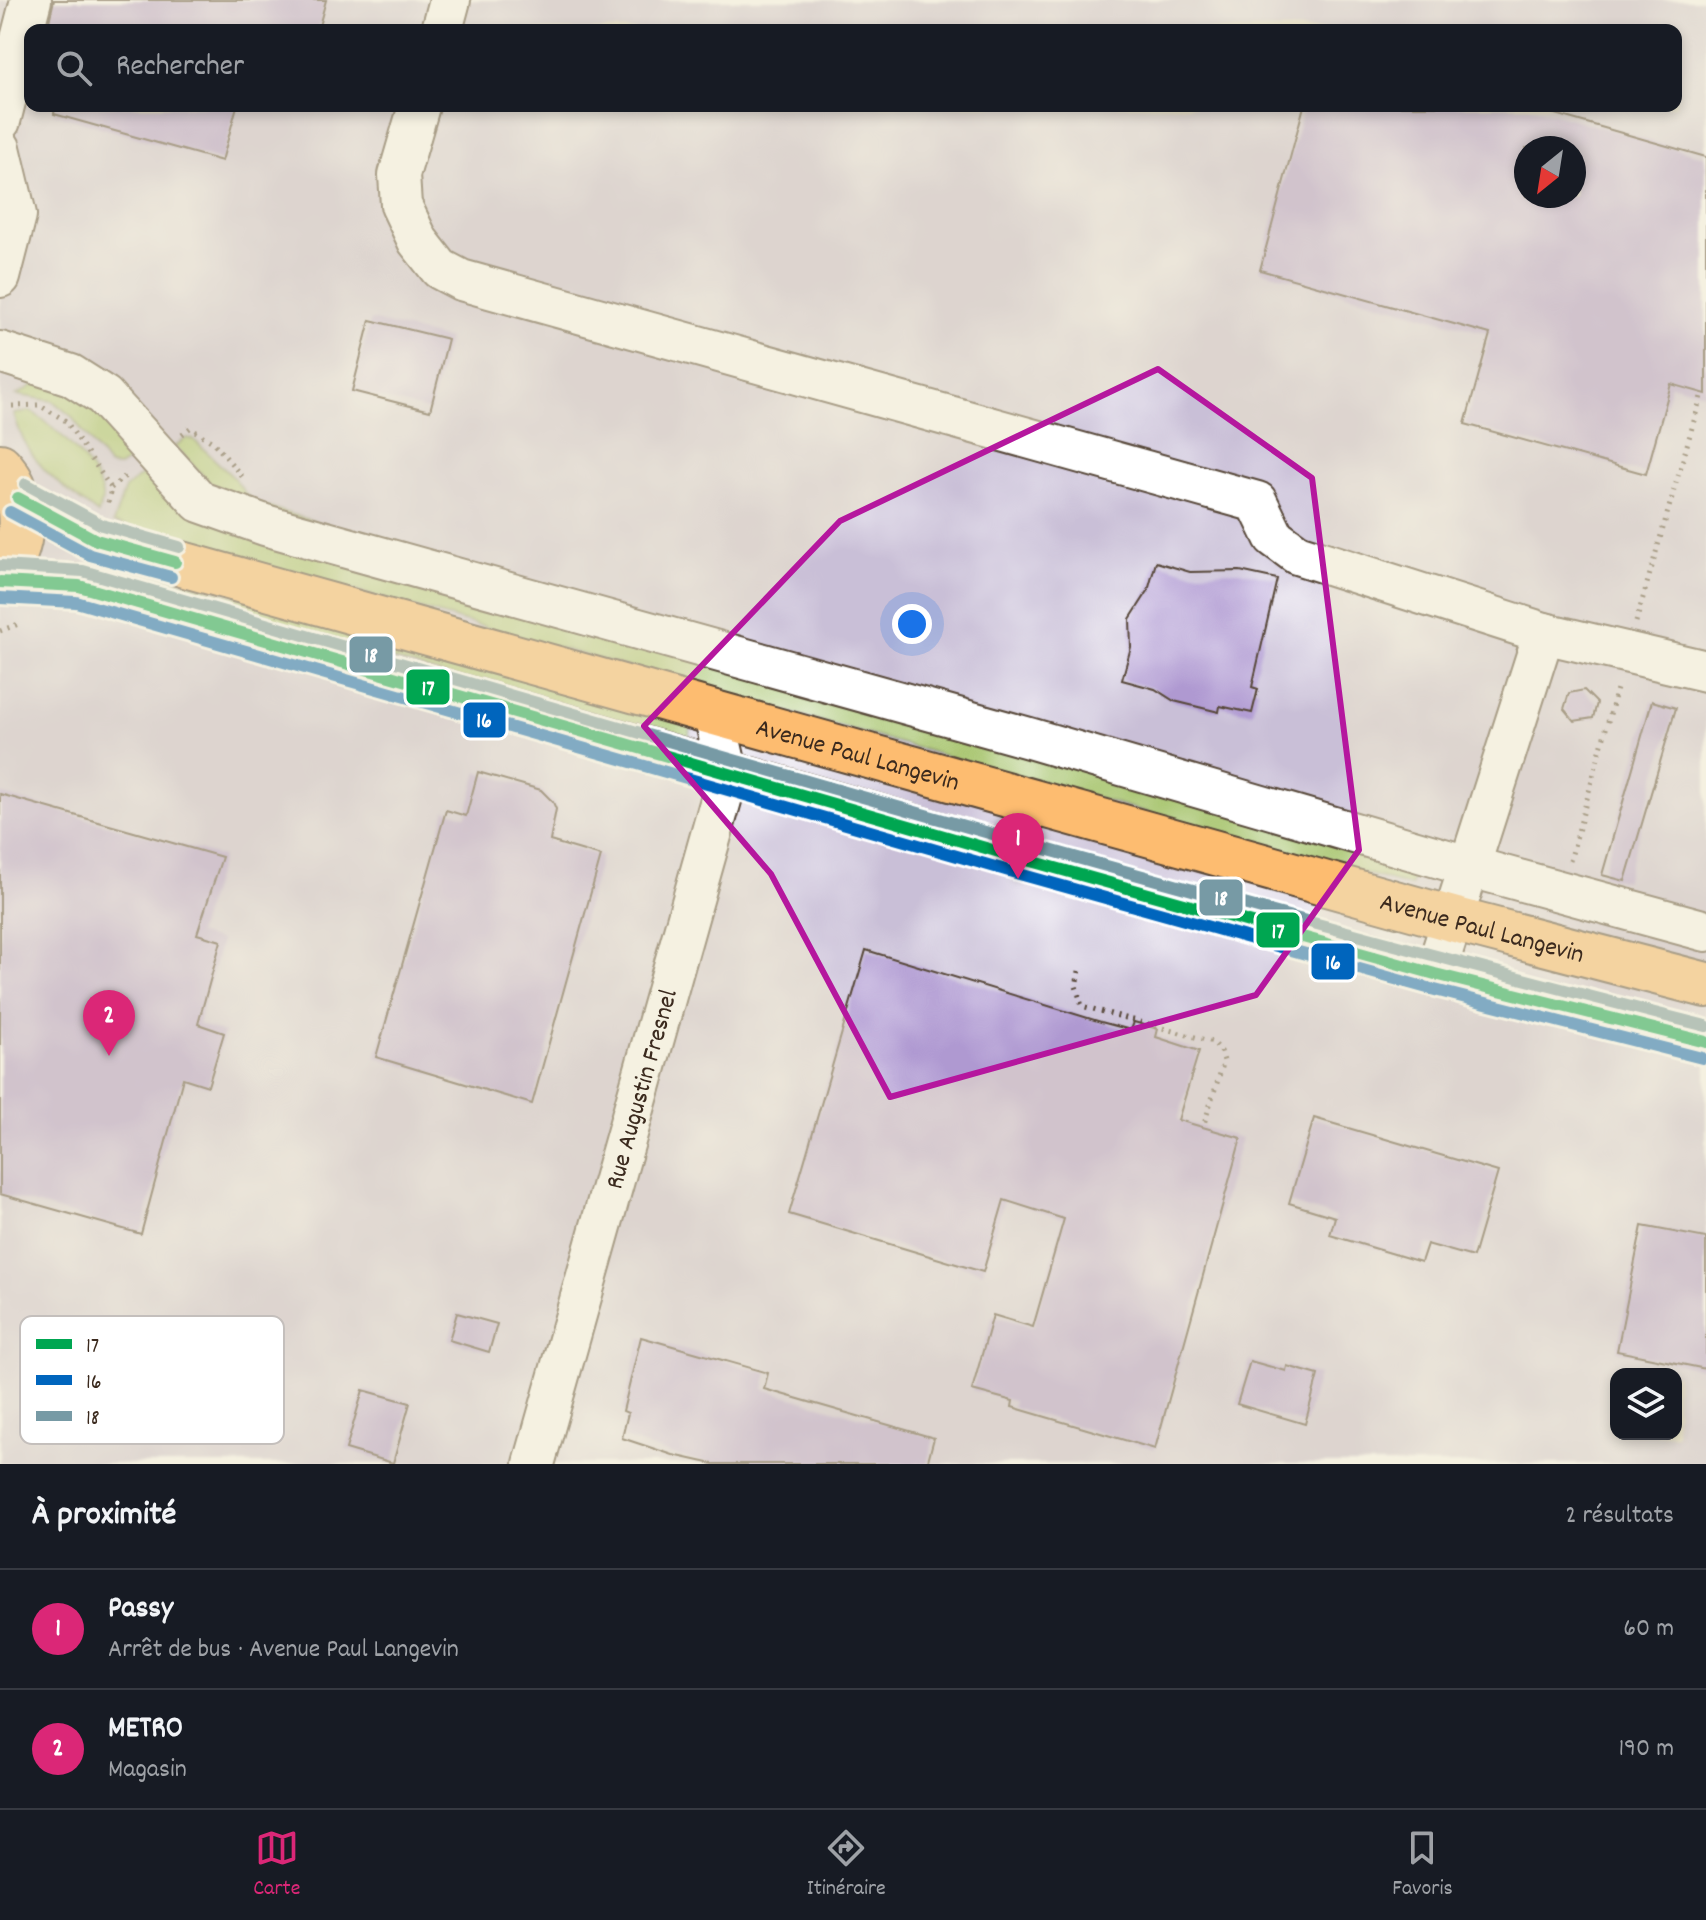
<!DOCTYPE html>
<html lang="fr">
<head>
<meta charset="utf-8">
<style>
	:root { --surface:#171b24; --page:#20242c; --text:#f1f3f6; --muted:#9ea1a6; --line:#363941; --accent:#db2777 }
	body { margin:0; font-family:Dekko,sans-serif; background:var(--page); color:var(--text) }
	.controls { position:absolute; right:24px; bottom:24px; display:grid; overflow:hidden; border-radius:16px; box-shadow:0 4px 12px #0003 }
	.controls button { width:72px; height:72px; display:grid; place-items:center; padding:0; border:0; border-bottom:2px solid var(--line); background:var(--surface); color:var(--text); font:40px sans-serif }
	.compass { position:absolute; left:1514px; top:136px; width:72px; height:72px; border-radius:50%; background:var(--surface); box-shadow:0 4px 12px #0003; rotate:210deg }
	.you { position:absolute; left:912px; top:624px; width:28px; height:28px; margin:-20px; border:6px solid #fff; border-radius:50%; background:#1a73e8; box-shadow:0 0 0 12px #1a73e833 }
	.badge { display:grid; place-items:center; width:52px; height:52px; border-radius:50%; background:var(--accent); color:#fff; font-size:26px; font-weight:700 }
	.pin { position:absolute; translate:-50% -66px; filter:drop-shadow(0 2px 4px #0008) }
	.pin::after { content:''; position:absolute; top:42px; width:28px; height:24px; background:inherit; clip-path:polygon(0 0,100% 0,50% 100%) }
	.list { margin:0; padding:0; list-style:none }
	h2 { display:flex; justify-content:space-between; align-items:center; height:104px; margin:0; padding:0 32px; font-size:34px }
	h2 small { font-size:26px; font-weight:400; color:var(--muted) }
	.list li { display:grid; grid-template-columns:52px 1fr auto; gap:24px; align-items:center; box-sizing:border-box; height:120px; padding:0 32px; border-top:2px solid var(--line) }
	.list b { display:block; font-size:30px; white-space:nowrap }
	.list p { margin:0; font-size:26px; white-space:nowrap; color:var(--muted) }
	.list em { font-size:26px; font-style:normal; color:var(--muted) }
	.icon { flex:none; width:44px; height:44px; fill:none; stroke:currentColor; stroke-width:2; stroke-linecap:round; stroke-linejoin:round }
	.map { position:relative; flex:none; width:1706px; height:1464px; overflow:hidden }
	.search { position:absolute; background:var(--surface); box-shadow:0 4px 12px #0003; left:24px; right:24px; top:24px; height:88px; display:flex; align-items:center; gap:20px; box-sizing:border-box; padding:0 28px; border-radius:16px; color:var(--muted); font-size:30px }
	.sheet { height:344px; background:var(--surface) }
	nav { display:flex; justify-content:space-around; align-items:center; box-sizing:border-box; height:112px; border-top:2px solid var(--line); background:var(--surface); font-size:22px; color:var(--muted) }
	nav a { display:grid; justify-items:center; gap:4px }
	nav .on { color:var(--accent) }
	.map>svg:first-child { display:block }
</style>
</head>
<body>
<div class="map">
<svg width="1706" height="1464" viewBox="0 0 1706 1464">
	<rect width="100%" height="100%" fill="#fff"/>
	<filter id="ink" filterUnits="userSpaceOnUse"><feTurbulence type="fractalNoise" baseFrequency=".0125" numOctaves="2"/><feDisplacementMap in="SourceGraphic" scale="16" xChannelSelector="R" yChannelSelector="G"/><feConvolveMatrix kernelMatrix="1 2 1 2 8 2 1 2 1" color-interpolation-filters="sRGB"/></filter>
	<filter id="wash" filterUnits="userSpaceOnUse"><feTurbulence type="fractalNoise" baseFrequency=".006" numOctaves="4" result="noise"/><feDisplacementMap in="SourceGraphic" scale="32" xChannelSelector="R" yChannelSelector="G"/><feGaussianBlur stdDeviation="1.8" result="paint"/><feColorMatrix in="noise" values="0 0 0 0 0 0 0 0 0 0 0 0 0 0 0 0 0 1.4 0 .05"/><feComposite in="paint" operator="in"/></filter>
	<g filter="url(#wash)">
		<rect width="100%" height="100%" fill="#ede6c9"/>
		<path fill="#c9bfd7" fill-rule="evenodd" d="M0,0H1706V1464H0ZM30,30H1676V106H30ZM1526,148H1574V196H1526ZM1616,1374H1676V1434H1616Z"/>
		<g fill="#a5c36b" stroke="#707644" stroke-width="2">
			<path d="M35,384C83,385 107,423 134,457L119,467L109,466L71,416L53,401L17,395Z"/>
			<path d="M31,411C57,429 95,463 102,495C103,501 100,507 98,514C60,486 26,462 14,414Z"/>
			<path d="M187,438L194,440L234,478L250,500L211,484L175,446Z"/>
			<path d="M149,470L1409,863L1415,875L1410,886L113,523L125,488Z"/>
			<path d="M97,559L690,718L689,748L94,570Z"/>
		</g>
		<g id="blocks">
			<g fill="#af99d1" fill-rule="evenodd">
				<path d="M54,0H326L318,30H47Z"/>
				<path d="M55,106H237L222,161L54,114Z"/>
				<path d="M1304,106H1527L1706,157V394L1671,384L1646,474L1465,424L1490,334L1260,270ZM1526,148H1574V196H1526Z"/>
				<path d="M370,320L448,339L430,411L352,391Z"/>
				<path d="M1156,562L1190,572L1240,571L1277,579L1252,687L1258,689L1252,713L1220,706L1219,712L1174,701L1155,689L1122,680L1131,647L1130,619L1148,591Z"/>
				<path d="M1584,690L1597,703L1593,718L1574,721L1564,709L1569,693Z"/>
				<path d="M1652,701L1676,708L1625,881L1602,875Z"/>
				<path d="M478,772L541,790L553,802L556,809L550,841L601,856L532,1104L376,1057L446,810L466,816Z"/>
				<path d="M0,794L222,857L197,934L221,941L198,1024L224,1033L208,1086L183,1078L141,1234L0,1194Z"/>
				<path d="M866,950L1101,1022L1131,1030L1134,1022L1158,1029L1156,1037L1199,1051L1178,1120L1241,1138L1155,1449L1012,1407L1013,1401L972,1390L993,1315L1033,1327L1064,1219L1004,1200L983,1272L789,1214Z"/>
				<path d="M1314,1118L1498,1172L1473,1257L1427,1244L1421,1262L1330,1235L1335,1217L1289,1203Z"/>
				<path d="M1642,1226L1706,1238V1369L1617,1351Z"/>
				<path d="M457,1313L497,1324L489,1352L449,1340Z"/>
				<path d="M641,1337L768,1373L764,1389L934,1438L927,1464H713L673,1455L622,1438L628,1413L623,1411Z"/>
				<path d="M1250,1361L1286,1371L1287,1366L1318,1375L1305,1424L1237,1404Z"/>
				<path d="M363,1390L410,1403L393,1463L346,1449Z"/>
			</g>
		</g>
	</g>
	<g filter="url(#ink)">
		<use href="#blocks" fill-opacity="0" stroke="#564638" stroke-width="2"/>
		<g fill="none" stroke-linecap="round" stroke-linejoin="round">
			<defs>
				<g id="minor">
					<path d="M442,30L450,0"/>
					<path d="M419,106L399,175L401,205L418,241L440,269L461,280L1257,502L1274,537L1297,554L1544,633L1706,671"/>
					<path d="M0,121L31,0"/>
					<path d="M0,148L16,215L0,277"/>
					<path d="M0,352L71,375L104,396L200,502L265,525L1029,738L1471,867L1706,931"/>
					<path d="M1435,974L1544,633"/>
					<path id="s1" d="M534,1464L728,775L714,714"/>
				</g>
				<g id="major">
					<path d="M0,466C22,489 26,528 14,556C11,564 5,571 0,578"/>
					<path id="s2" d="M18,498L96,540L1452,919L1706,985"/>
					<path d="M0,582L79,586L1027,860L1435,974L1706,1042"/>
				</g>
			</defs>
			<use href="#minor" stroke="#564638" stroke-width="44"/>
			<use href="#major" stroke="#564638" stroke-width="48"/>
			<g stroke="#564638" stroke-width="5" stroke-dasharray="2 6" stroke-linecap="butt">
				<path d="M12,406L39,405L66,421L111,488L108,503"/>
				<path d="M182,434L190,428L214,443L245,480"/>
				<path d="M111,488L129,473"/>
				<path d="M1636,622L1702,393"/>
				<path d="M0,631L21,623"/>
				<path d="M1570,861L1618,685"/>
				<path d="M1079,971L1076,986L1082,1006L1213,1042L1221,1051L1224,1061L1203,1127"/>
			</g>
			<use href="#minor" stroke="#fff" stroke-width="40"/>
			<use href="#major" stroke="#fdbc6f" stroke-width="44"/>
			<defs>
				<g id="bus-1">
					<path d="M18,498L96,540L175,562"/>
					<path d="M0,582L79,586L1027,860L1435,974L1706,1042"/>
				</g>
				<g id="bus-2">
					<path d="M10,512L90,555L171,577"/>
					<path d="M0,598L76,602L1023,875L1431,989L1702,1058"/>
				</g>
				<g id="bus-3">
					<path d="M26,484L102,525L179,547"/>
					<path d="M1,566L83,571C623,727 1161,889 1706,1026"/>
				</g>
			</defs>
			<use href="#bus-1" stroke="#fff" stroke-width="18"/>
			<use href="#bus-2" stroke="#fff" stroke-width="18"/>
			<use href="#bus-3" stroke="#fff" stroke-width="18"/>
			<use href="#bus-1" stroke="#00a651" stroke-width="12"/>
			<use href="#bus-2" stroke="#0065bd" stroke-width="12"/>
			<use href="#bus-3" stroke="#779aa5" stroke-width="12"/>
		</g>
	</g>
	<path d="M0 0H1706V1464H0ZM1158,369L1312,478L1359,850L1256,995L890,1097L771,874L644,726L840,521Z" fill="#ede6c9" fill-opacity=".55" fill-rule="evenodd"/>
	<path fill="none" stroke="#b5179e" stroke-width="6" stroke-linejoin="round" d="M1158,369L1312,478L1359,850L1256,995L890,1097L771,874L644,726L840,521Z"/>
	<g text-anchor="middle" stroke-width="6" stroke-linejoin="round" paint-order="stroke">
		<g font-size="26" fill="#3b2a1e" stroke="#fff">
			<text dy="9" stroke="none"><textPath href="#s2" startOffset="880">Avenue Paul Langevin</textPath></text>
			<text dy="9" stroke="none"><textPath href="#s2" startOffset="1528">Avenue Paul Langevin</textPath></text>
			<text dy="9" stroke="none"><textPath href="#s1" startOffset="390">Rue Augustin Fresnel</textPath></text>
		</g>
	</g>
	<rect x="20" y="1316" width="264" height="128" rx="12" fill="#fff" stroke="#c4bfbc" stroke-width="2"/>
	<rect x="36" y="1339" width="36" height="10" fill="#00a651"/>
	<rect x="36" y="1375" width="36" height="10" fill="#0065bd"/>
	<rect x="36" y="1411" width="36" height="10" fill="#779aa5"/>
	<g font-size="22" fill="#3b2a1e">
		<text x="86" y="1352">17</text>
		<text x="86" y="1388">16</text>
		<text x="86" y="1424">18</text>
	</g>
	<g stroke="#fff" stroke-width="3">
		<rect x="348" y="635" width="46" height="39" rx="8" fill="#779aa5"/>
		<rect x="405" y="668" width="46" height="38" rx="8" fill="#00a651"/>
		<rect x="462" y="701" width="45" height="38" rx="8" fill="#0065bd"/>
		<rect x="1198" y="878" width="46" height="39" rx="8" fill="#779aa5"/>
		<rect x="1255" y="911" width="46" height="38" rx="8" fill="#00a651"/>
		<rect x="1310" y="942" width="46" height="39" rx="8" fill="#0065bd"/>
	</g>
	<g font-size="22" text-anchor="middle" font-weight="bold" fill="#fff">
		<text x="371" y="662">18</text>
		<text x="428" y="695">17</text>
		<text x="484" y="727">16</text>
		<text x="1221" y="905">18</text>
		<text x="1278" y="938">17</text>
		<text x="1333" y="969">16</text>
	</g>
</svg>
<div class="controls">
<button><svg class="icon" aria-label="layers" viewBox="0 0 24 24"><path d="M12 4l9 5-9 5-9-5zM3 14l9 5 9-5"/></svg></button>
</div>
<svg class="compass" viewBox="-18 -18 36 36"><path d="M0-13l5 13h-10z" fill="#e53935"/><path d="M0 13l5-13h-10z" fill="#9ea1a6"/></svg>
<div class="you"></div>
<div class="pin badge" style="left:1018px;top:879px">1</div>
<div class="pin badge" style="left:109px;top:1056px">2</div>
<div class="search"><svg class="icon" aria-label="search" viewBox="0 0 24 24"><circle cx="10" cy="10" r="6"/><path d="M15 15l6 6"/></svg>Rechercher</div>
</div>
<section class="sheet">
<h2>À proximité<small>2 résultats</small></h2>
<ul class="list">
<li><span class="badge">1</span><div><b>Passy</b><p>Arrêt de bus · Avenue Paul Langevin</p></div><em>60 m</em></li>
<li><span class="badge">2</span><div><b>METRO</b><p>Magasin</p></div><em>190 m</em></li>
</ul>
</section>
<nav>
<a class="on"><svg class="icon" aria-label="map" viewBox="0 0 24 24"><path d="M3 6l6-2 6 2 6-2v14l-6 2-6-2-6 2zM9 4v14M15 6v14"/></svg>Carte</a>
<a><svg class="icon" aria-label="directions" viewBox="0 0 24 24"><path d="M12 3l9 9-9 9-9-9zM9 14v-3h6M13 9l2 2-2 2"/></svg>Itinéraire</a>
<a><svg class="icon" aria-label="saved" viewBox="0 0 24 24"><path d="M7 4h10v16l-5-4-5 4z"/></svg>Favoris</a>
</nav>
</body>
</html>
